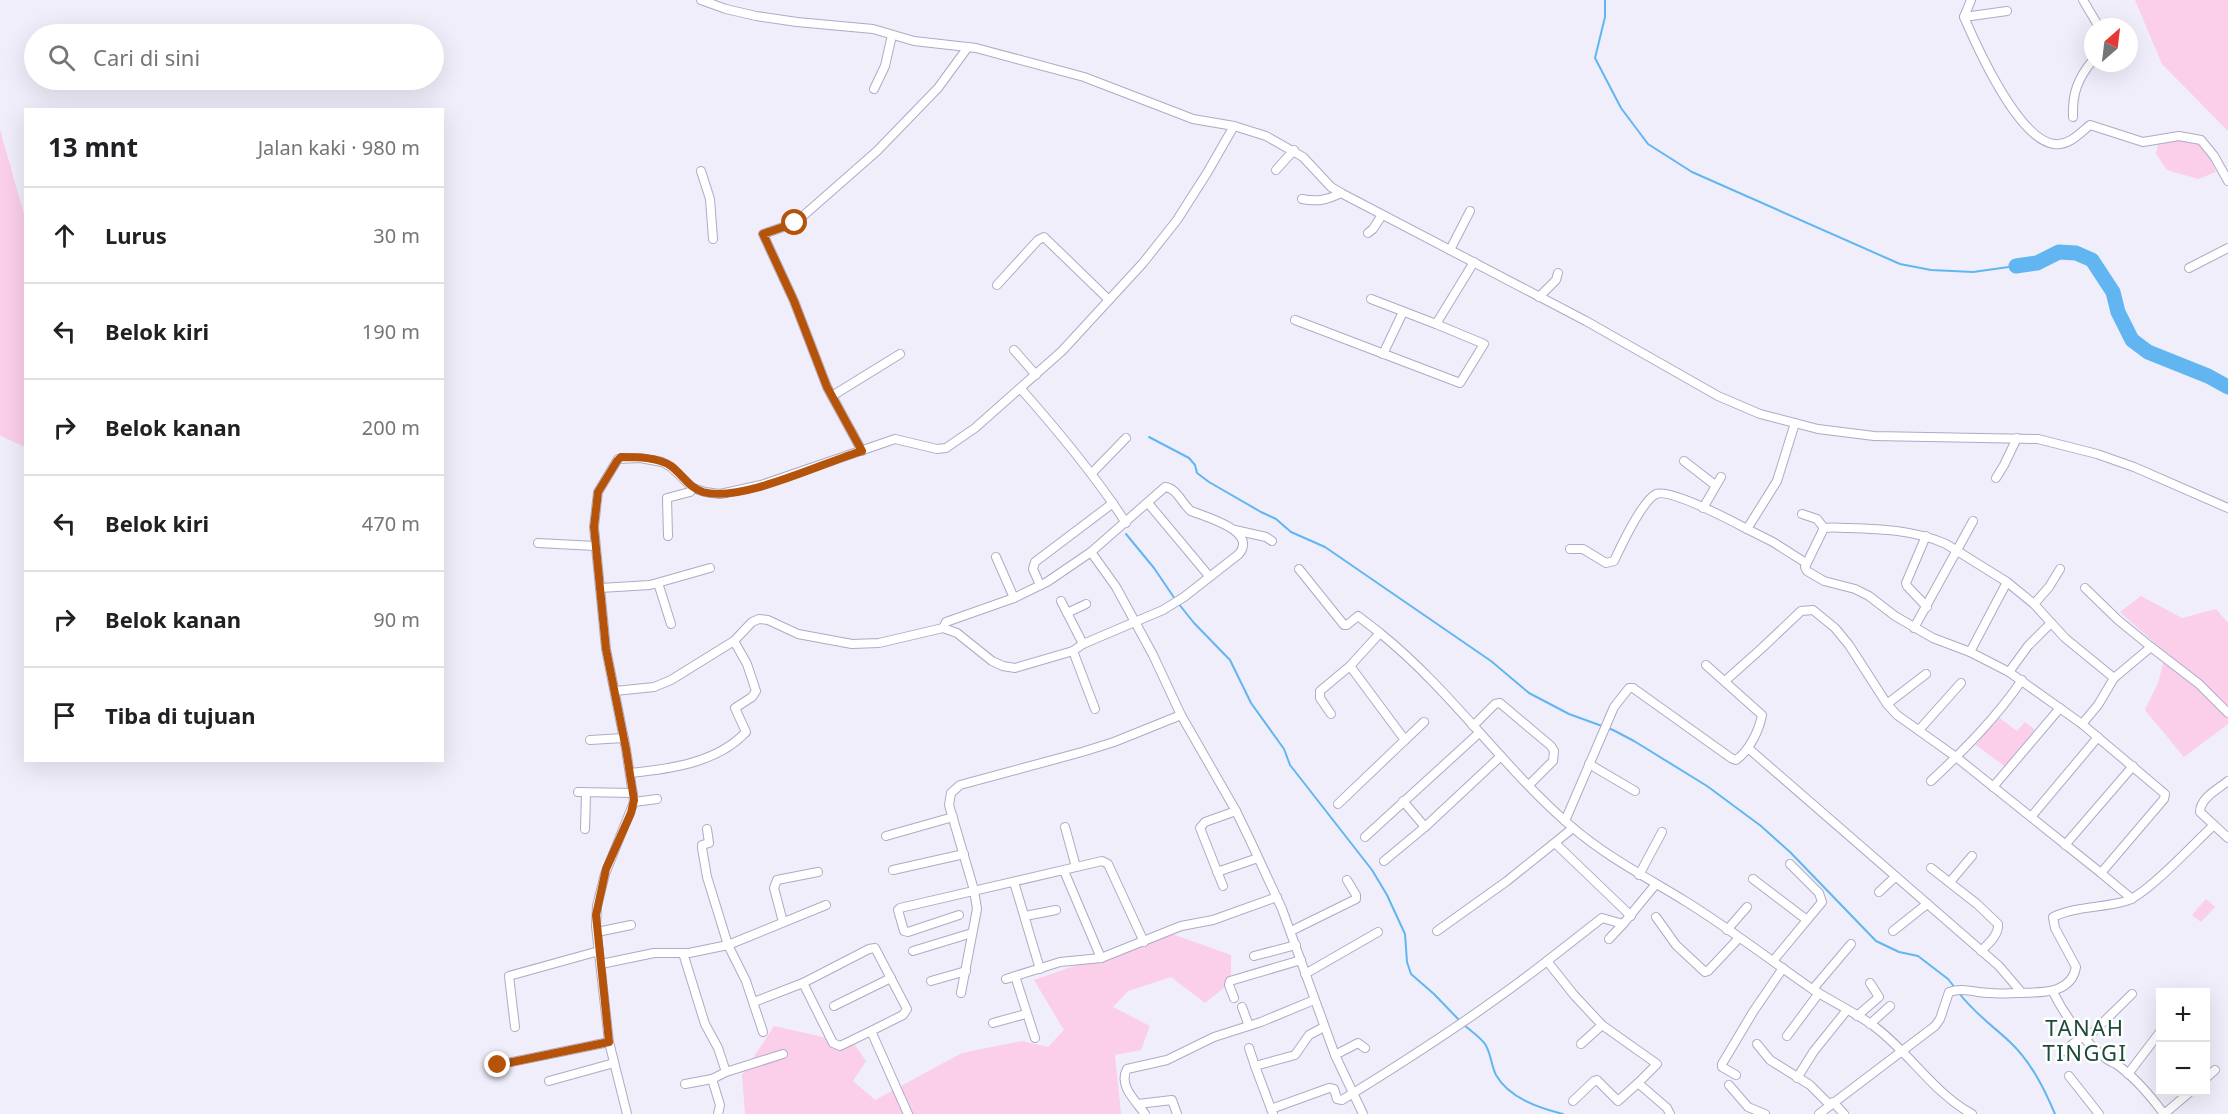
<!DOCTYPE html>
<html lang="id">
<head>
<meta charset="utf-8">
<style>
	:root { --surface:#fff; --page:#f2f2f2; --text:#202124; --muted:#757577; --line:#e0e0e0 }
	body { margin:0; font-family:"Noto Sans",sans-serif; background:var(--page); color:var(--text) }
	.controls { position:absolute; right:18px; bottom:18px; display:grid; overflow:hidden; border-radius:0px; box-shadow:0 6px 24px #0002 }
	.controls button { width:54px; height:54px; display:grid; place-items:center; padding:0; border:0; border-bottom:2px solid var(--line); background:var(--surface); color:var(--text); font:30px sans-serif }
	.compass { position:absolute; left:2084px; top:18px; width:54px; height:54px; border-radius:50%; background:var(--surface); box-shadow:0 6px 24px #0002; rotate:28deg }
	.stop { position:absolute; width:18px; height:18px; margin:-14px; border:4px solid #b45309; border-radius:50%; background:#fff }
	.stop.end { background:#b45309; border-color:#fff; box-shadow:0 2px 6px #0008 }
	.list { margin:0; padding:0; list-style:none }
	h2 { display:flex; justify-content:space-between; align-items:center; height:78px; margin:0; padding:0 24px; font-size:26px }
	h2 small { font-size:20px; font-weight:400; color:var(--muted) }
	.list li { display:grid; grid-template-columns:39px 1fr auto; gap:18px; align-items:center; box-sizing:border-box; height:96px; padding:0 24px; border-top:2px solid var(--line) }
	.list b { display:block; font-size:22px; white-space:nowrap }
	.list em { font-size:20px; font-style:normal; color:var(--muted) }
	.icon { flex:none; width:33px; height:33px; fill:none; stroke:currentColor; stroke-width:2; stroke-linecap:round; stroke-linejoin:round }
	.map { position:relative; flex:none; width:2228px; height:1114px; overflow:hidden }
	.search { position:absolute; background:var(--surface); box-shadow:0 6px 24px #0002; left:24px; top:24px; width:420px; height:66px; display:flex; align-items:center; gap:15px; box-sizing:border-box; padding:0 21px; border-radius:33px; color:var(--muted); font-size:22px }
	.panel { position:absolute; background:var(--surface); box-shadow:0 6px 24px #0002; left:24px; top:108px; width:420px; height:654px; border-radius:0px }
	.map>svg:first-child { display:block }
</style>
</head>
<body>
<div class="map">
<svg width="2228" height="1114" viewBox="0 0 2228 1114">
	<rect width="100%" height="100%" fill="#efeefa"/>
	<g fill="#fbceea">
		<path d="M2135,0H2228V131L2162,64Z"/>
		<path d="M0,130L25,218V447L1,436L0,434Z"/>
		<path d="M2180,138C2204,142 2207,151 2216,172L2198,179L2167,170L2156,154L2158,144Z"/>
		<path d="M2141,596L2182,618L2216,609L2228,623V724L2184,757L2145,710L2158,683L2166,653L2120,612Z"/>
		<path d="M1997,716L2017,731L2025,722L2035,730L2007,768L1976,745Z"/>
		<path d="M2206,899L2215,907L2201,922L2192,915Z"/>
		<path d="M1169,933L1231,955V982L1205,1003L1171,977L1128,991L1113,1007L1150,1026L1141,1050L1115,1055L1121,1114H745L742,1075L774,1026L854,1044L866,1061L853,1081L875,1100L962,1053L1022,1041L1048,1047L1064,1030L1034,980Z"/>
	</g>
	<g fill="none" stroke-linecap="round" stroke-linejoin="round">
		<g stroke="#61b6f1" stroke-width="2">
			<path d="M1605,0V17L1595,58L1621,108L1648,144L1692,172L1900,264L1931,270L1973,272L2016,266"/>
			<path d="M1149,437L1189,458L1195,465L1197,473L1209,482L1261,512L1276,519L1291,532L1325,547L1491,661L1529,693L1569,714L1613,730L1634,741L1707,786L1761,826L1790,852L1876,941L1899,952L1918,956L1948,979L1956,989"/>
			<path d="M1126,534L1154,568L1175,599"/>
			<path d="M1178,603L1194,623L1230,660L1251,703L1284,749L1290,765L1372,870L1387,895L1405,934L1407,962L1411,974L1434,994L1460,1021"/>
			<path d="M1959,993C1974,1013 1993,1026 2010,1042C2031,1062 2044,1088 2055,1114"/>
			<path d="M1464,1025C1471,1031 1480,1037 1485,1044C1491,1053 1491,1065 1496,1075C1509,1098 1539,1108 1563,1114"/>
		</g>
		<path stroke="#61b6f1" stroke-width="15" d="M2016,266L2037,263L2059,252L2076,253L2092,260L2113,292L2118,312L2132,340L2148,352L2208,376L2228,387"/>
		<defs>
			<g id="street">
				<path d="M701,0L726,9L756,16L797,22L873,29L914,41L976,48L1084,77L1193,119L1234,126L1266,136L1303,157L1331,187L1341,193L1586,321L1718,396L1760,414L1818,429L1874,436L2038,439L2097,454L2134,467L2228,508"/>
				<path d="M1971,0L1964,17C1977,47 2018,139 2054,144C2069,146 2080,133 2090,125L2143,142L2179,136L2201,140L2214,156L2228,181"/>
				<path d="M2083,0L2099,27"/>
				<path d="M1964,17L2007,11"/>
				<path d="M874,89L885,66L892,35"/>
				<path d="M2073,117C2072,93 2078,78 2093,60"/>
				<path d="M1276,170L1294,150"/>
				<path d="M701,171L710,199L713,239"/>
				<path d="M1302,199C1317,202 1327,200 1341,193"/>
				<path d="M1368,233L1373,229L1382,215"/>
				<path d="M1450,250L1470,211"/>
				<path d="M2189,268L2228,248"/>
				<path d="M997,285L1038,240L1044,237L1109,300"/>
				<path d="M1539,297L1556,280L1558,273"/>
				<path d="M1371,299L1436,324"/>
				<path d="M1295,320L1460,383L1484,344L1436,324L1474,262"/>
				<path d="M1014,350L1036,375"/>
				<path d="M1383,354L1403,312"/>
				<path d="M1021,389C1059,432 1095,475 1126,523"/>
				<path d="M832,396L900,354"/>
				<path d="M862,451L827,387L794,301L763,234L795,223L877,151L938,88L968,47"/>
				<path d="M1684,461L1715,485"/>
				<path d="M1092,473L1126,438"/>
				<path d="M1996,478L2004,465L2017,438"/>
				<path d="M1148,503L1209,576"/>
				<path d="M1703,508L1721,477"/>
				<path d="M1802,514L1817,519L1824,528"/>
				<path d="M1747,529L1773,542L1806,563"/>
				<path d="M1235,530L1266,537L1272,541"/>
				<path d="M668,536L667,498L690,492L693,488"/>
				<path d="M1926,536L1906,583L1907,586L1927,607"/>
				<path d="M538,543L595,546"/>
				<path d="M1570,549H1583L1606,563L1614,561C1621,546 1642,501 1656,494C1670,488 1732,521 1747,529L1777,481L1795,423"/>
				<path d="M1091,552L1116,587L1153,655L1181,715L1236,811L1250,840L1282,909L1335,1055L1363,1114"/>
				<path d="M996,557L1014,598"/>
				<path d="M1299,569L1344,625H1347L1358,616L1380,633"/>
				<path d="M658,583L671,624"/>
				<path d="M1040,585L1033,569L1035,562L1113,503"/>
				<path d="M600,588L650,585L710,568"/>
				<path d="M2085,588L2118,620L2151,647"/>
				<path d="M1061,601L1083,644"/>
				<path d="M2034,604L2049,587L2060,569"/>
				<path d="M1067,613L1086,604"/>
				<path d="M1914,628L1973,521"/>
				<path d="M1073,651L1095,709"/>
				<path d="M1970,652L2007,582"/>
				<path d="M2009,672L2028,646L2051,623"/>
				<path d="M1725,681L1762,648L1801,611L1813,610L1835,628L1849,645L1887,704L1897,715L1956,757L2101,873"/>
				<path d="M615,691L654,687L671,680L734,641L752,622L759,619L768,620L798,634L852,644L879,643L943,628L957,633L992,661L1003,666L1015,668L1073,651L1083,644L1163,610L1184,597L1239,554C1258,531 1206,517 1191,511C1182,504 1177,488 1165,487L1091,552L1047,582L1014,598L946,622L943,628"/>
				<path d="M1887,704L1926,674"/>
				<path d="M1331,714L1320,698V691L1350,666"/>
				<path d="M2082,724L2009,672L1970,652L1933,638L1895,616L1869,596L1855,589L1824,581L1807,571L1805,567L1824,528C1832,527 1840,528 1848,528C1881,529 1915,530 1946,544L2007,582L2034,604L2065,638L2114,678"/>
				<path d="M1473,726L1495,704L1500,703L1551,746L1554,751L1553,761L1529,785"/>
				<path d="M1919,730L1961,683"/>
				<path d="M590,740L624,738"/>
				<path d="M1405,740L1424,722"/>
				<path d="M1748,748L1999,966L2022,993"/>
				<path d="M1589,764L1635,791"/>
				<path d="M630,773C670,769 717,763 746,732L735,708L752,697L756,691L747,664L734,641"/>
				<path d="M1931,781C1964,750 1996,718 2022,680"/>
				<path d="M2228,781C2218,789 2200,798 2200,812L2228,838"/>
				<path d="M1993,787L2060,708"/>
				<path d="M578,792L633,793"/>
				<path d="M1403,801L1425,827"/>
				<path d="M634,802L657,799"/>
				<path d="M1338,804L1405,740L1350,666L1380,633C1451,690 1503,768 1572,827C1607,857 1646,877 1685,901C1729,928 1770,960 1812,989C1831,1001 1852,1011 1871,1024C1908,1050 1932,1092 1972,1114"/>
				<path d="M2031,817L2098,737"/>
				<path d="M1565,821L1614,707L1629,688H1633L1731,758L1736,760C1749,751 1759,731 1762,715L1706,665"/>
				<path d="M1065,827L1076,867"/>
				<path d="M585,829L586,793"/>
				<path d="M707,829L709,843L702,845V848L707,877L728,945L746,981L763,1032"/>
				<path d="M886,836L953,817"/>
				<path d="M1365,837L1479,733"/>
				<path d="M1556,844L1631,916"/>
				<path d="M2065,845L2133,766"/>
				<path d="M1384,861L1425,827L1501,756"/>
				<path d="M1931,868L1977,904L1998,924C1999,935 1988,944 1981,951"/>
				<path d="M893,870L964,854"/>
				<path d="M1064,871L1101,958"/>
				<path d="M1217,872L1258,858"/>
				<path d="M1639,875L1662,832"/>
				<path d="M1753,879L1807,920"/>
				<path d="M1014,882L1040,969"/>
				<path d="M1950,882L1972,856"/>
				<path d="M1656,884L1623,924L1602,918L1547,961L1574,995L1602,1025L1657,1064L1638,1083L1667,1108L1670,1114"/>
				<path d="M1223,886L1200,828L1205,822L1236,811"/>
				<path d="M1879,892L1895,877"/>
				<path d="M2132,899L2101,873L2164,799L2165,794L2082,724L2098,705L2114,678L2151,647L2199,684L2228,713"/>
				<path d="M959,915L908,932L904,931L898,910L900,908L1102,861L1108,864L1144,942"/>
				<path d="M1025,916L1056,910"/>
				<path d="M1656,917L1676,945L1705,972L1708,971L1739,938"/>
				<path d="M783,922L774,888L777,880L818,872"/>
				<path d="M1727,930L1747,907"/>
				<path d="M1291,931L1356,899V895L1347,880"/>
				<path d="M1437,931L1507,881L1573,828"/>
				<path d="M1893,931L1927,904"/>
				<path d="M597,932L631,925"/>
				<path d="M1609,939L1623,924"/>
				<path d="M913,951L972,933"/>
				<path d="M683,953L705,1024L718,1048L726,1072L712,1079L720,1105L718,1114"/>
				<path d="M1254,956L1296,945"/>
				<path d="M1773,961L1822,902L1819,893L1790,864"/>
				<path d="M601,964L654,953H689L728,945L826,905"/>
				<path d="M1305,974L1378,932"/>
				<path d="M1015,976L1035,1038"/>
				<path d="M1006,979L1060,962L1101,958L1181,926L1213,920L1277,897"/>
				<path d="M931,981L966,971"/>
				<path d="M803,983L833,1043L840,1046L871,1031L908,1114"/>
				<path d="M1813,989L1851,944"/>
				<path d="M2053,992C2065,1016 2083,1040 2104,1057C2107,1060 2112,1062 2116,1064C2135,1077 2150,1095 2164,1114"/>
				<path d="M961,993L977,909L974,890L949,805L951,793L960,785L1082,752L1114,742L1181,715"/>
				<path d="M1234,998L1229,985L1230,981L1301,960"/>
				<path d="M754,1002L803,983L869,949L875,948L907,1009L903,1015L871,1031"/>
				<path d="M834,1006L891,978"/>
				<path d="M1242,1007L1249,1026"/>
				<path d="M1857,1016L1879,997L1870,983"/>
				<path d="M993,1023L1026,1014"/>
				<path d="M1870,1024L1890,1006"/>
				<path d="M515,1027L509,976L599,951"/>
				<path d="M1787,1036L1819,993"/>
				<path d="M2086,1039L2132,994"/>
				<path d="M1581,1044L1602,1025"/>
				<path d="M1757,1044L1770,1060L1810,1085L1830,1105"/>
				<path d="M1249,1048L1255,1066"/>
				<path d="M2064,1051L2083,1036"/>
				<path d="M1335,1055L1358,1043L1365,1048"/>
				<path d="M497,1065L609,1042"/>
				<path d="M726,1072L783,1054"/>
				<path d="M2128,1074L2160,1032"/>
				<path d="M1736,1075L1722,1067V1064L1753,1012L1783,968"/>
				<path d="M2069,1076L2099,1114"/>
				<path d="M1797,1078L1814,1051L1847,1010"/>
				<path d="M2206,1078L2215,1070"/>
				<path d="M549,1081L614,1063"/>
				<path d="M685,1084L712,1079"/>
				<path d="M1729,1085L1748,1107L1765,1114"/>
				<path d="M1573,1101L1594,1081L1597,1080L1618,1101L1638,1083"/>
				<path d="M1833,1102L1844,1114"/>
				<path d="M1138,1104L1172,1100L1177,1114"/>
				<path d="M1271,1109L1329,1088L1334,1089L1337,1099L1342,1100C1412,1057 1482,1012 1547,961"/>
				<path d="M627,1114L609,1042L596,926L597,906L605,874L634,802L626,749L606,649L594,527L598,492L618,459L640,458L662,462L671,467L693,488L705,492L720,494L761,485L895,439L937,449L946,448L975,428L1062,351L1143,263L1177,220L1207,173L1234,126"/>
				<path d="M1145,1114C1136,1101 1118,1086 1127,1069L1167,1060L1214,1037L1261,1022L1314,1000"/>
				<path d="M1273,1114L1255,1066L1295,1055L1309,1035L1324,1027"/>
				<path d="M1819,1114L1935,1026L1940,1019L1949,992C1963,987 1976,993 1990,993C2000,994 2009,993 2019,993C2040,992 2071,995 2076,967L2055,928L2053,917C2076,906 2103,908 2126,901C2147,895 2195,842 2214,825"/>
				<path d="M2164,1114L2190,1092"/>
			</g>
		</defs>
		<use href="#street" stroke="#aeaac7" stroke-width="10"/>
		<use href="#street" stroke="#fff" stroke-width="8"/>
	</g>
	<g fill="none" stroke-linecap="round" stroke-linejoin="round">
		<path stroke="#b45309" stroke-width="8" d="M498,1065L609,1042L596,915L606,869L631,813L634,800L626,749L606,649L594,527L598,492L617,461L621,457C636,457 658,457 671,466C683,475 688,487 703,492C741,503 822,463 862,451L827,387L794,301L763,234L795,223"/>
	</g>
	<g text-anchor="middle" stroke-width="5" stroke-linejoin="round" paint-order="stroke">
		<g font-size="22" letter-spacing="1.5" fill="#1c4b3a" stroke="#fff">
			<text x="2085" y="1036">TANAH<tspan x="2085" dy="25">TINGGI</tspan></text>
		</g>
	</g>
</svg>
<div class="controls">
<button>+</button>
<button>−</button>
</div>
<svg class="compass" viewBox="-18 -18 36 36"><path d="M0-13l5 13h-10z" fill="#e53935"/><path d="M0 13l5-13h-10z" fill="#757577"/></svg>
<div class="stop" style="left:795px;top:223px"></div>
<div class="stop end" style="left:498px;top:1065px"></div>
<div class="search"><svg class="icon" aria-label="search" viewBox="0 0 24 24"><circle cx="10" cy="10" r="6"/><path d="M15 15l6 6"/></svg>Cari di sini</div>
<section class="panel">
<h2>13 mnt<small>Jalan kaki · 980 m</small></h2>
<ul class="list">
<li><svg class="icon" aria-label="ahead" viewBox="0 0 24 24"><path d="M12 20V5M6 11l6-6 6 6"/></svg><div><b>Lurus</b></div><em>30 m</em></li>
<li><svg class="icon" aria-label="left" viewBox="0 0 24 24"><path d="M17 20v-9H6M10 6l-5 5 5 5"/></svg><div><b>Belok kiri</b></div><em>190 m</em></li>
<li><svg class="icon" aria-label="right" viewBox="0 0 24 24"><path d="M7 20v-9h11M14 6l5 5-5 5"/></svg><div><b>Belok kanan</b></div><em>200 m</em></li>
<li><svg class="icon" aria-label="left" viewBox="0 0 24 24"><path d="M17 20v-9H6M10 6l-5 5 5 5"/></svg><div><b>Belok kiri</b></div><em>470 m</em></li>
<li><svg class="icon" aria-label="right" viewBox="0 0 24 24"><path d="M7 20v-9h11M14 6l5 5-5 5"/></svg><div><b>Belok kanan</b></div><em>90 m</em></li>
<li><svg class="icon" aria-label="arrive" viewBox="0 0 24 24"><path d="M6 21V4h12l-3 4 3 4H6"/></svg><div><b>Tiba di tujuan</b></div></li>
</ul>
</section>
</div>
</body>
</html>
